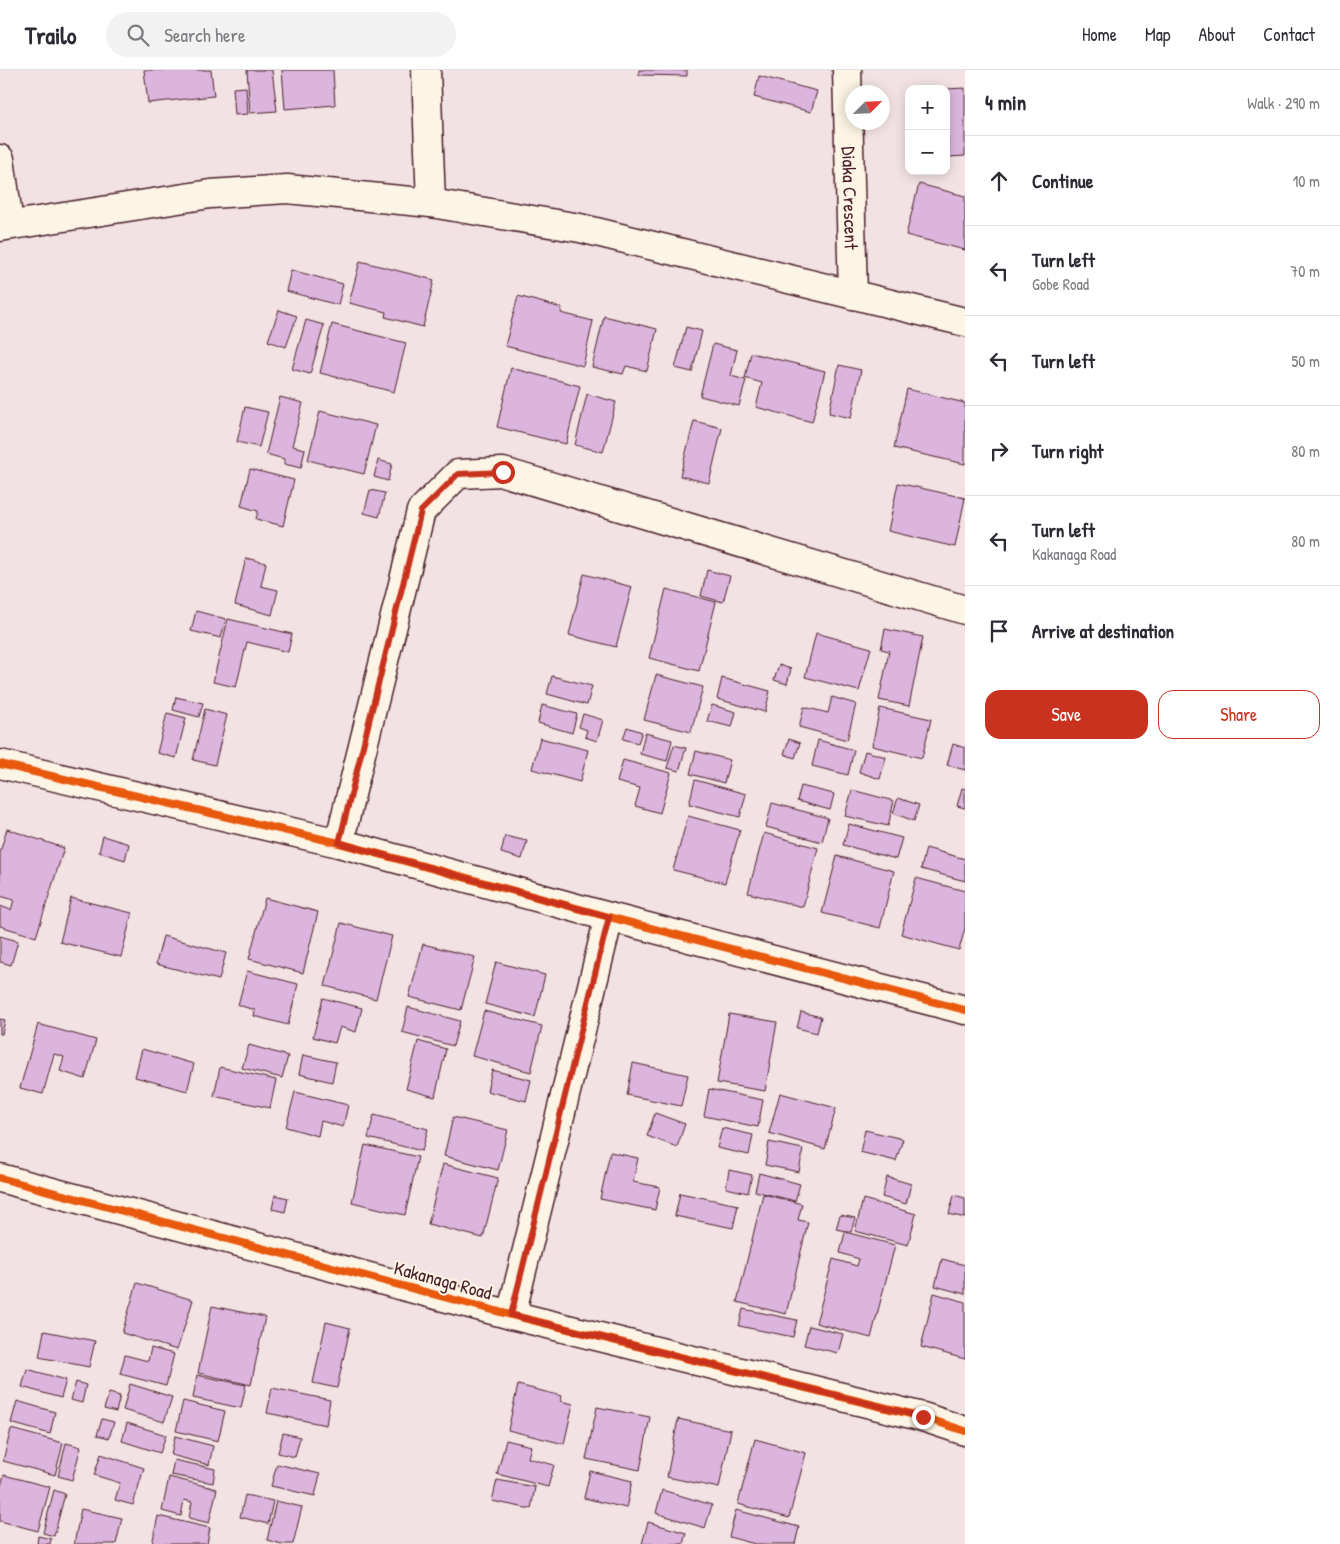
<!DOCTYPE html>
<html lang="en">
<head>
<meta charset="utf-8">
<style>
	:root { --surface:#fff; --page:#f2f2f3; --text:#2b2b33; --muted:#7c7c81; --line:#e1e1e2; --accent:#c8321e }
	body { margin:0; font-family:"Patrick Hand",sans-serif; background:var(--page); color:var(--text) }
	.controls { position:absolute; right:15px; top:15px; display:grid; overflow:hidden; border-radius:10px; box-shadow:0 2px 12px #0003 }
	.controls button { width:45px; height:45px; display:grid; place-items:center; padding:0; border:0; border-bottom:1px solid var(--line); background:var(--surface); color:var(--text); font:25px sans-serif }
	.compass { position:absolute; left:845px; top:15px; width:45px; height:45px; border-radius:50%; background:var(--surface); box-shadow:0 2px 12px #0003; rotate:66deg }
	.stop { position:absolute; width:15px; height:15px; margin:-11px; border:4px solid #c8321e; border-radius:50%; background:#fff }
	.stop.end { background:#c8321e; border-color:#fff; box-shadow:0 1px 5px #0008 }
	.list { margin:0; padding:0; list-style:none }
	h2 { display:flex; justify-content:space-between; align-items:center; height:65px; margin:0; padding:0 20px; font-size:21px }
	h2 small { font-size:16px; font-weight:400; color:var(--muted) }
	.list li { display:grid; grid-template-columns:32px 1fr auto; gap:15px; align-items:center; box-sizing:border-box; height:90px; padding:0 20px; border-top:1px solid var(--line) }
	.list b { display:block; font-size:19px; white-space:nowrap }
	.list p { margin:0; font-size:16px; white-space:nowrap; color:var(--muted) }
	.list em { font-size:16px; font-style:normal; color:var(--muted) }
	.actions { display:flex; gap:10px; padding:15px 20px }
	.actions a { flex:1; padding:11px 0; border:1px solid var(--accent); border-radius:15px; text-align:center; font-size:18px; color:var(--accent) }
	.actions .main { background:var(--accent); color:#fff }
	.icon { flex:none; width:28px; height:28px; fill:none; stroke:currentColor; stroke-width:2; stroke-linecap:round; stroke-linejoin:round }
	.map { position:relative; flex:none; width:965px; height:1474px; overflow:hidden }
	header { display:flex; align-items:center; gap:30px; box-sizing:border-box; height:70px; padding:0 25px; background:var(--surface); border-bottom:1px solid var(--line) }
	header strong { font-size:24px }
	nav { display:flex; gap:28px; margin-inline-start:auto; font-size:18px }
	.search { width:350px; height:45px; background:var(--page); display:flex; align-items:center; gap:12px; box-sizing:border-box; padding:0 18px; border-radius:28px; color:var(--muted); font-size:19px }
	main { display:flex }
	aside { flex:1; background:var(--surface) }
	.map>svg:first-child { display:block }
</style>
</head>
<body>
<header>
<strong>Trailo</strong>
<div class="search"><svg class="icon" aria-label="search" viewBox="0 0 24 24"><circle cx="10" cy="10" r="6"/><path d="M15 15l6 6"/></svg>Search here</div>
<nav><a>Home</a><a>Map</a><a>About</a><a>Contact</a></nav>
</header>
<main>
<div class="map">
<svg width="965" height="1474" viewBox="0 0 965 1474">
	<rect width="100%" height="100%" fill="#f2e2e3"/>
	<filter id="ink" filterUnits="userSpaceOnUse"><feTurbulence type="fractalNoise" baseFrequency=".02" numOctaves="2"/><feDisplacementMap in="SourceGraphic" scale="10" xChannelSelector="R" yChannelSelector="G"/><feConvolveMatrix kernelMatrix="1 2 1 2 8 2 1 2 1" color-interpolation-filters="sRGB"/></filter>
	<g filter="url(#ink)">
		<g fill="#dbb5dd" stroke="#4a1f2b">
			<path d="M144,0H211L214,26L148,33Z"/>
			<path d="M247,0H272L277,41L250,43Z"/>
			<path d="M282,0H333L335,35L285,39Z"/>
			<path d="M639,0H687V6L639,5Z"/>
			<path d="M759,6L817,21L811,42L754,27Z"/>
			<path d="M246,17L248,44L235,45L233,18Z"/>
			<path d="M965,18V86L949,87L948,67L946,68V19Z"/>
			<path d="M919,114L965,126V180L906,165Z"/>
			<path d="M360,191L434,210L423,257L385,247L386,242L349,233Z"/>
			<path d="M291,200L343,214L338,235L286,221Z"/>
			<path d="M518,226L562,238L561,243L593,251L583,296L505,276Z"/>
			<path d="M279,240L297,246L286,277L268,271Z"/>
			<path d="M604,246L657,259L647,301L626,296L623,304L592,297Z"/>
			<path d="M306,250L324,255L310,304L292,299Z"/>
			<path d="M332,254L406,273L394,322L320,303Z"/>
			<path d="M686,257L702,261L692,302L675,298Z"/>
			<path d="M713,274L737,280L731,306L746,310L739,336L700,326Z"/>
			<path d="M751,283L825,301L812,352L756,337L762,313L745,308Z"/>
			<path d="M839,295L861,300L851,348L829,343Z"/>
			<path d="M511,298L580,316L566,374L497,357Z"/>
			<path d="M907,319L965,333V394L894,378Z"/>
			<path d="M587,324L616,332L603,382L575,375Z"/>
			<path d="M280,327L303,333L292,376L305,379L301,398L284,394V389L266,384Z"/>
			<path d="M245,337L268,342L259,377L237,372Z"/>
			<path d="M320,341L376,355L364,404L308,390Z"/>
			<path d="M694,351L722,358L709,413L680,406Z"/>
			<path d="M378,390L392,394L388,411L374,407Z"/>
			<path d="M250,399L294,410L283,456L256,449L258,441L241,436Z"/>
			<path d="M898,413L965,428L955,477L888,461Z"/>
			<path d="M370,420L385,423L379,447L364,443Z"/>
			<path d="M246,488L266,493L261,516L278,520L272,545L235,535Z"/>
			<path d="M707,500L730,506L723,532L701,526Z"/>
			<path d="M584,504L632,517L616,577L569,565Z"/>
			<path d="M666,519L716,532L699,601L649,588Z"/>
			<path d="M196,541L226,549L221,568L191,561Z"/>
			<path d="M228,549L292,564L288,582L247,572L236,617L213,612Z"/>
			<path d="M885,559L923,567L909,636L879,630L889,581L881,579Z"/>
			<path d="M816,563L871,578L859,621L805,607Z"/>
			<path d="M779,595L791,599L787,614L774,610Z"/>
			<path d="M656,605L703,617L691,662L644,650Z"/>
			<path d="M552,606L592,616L587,635L547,624Z"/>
			<path d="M722,608L770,621L765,642L717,629Z"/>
			<path d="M176,627L203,633L199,647L173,640Z"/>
			<path d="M832,627L856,634L847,670L799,657L804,637L828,643Z"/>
			<path d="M542,635L577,644L572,663L538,653Z"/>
			<path d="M712,635L736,642L732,657L707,651Z"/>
			<path d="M880,638L931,649L922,688L872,676Z"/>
			<path d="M205,639L227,645L215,695L193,690Z"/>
			<path d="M167,643L186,648L176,688L157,683Z"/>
			<path d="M583,644L603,650L597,671L585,667L587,660L579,657Z"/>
			<path d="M627,657L642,662L638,673L623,669Z"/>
			<path d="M645,663L672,670L667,691L640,684Z"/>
			<path d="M540,668L588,680L580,712L532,699Z"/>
			<path d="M789,669L800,673L795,688L784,684Z"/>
			<path d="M818,670L854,680L848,705L812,696Z"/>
			<path d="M953,674L965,678V700L947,695Z"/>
			<path d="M674,675L686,678L679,701L667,698Z"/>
			<path d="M696,681L730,690L724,713L690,704Z"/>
			<path d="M865,681L886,687L880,709L859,702Z"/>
			<path d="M623,690L671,703L660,743L635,736L640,718L617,712Z"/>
			<path d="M695,710L746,724L740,747L689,734Z"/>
			<path d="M801,716L834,724L830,740L797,731Z"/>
			<path d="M962,718L965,719V738L957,736Z"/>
			<path d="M852,720L894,731L888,756L845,746Z"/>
			<path d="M898,728L919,735L914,751L893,743Z"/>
			<path d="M772,733L828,748L822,772L766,757Z"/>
			<path d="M688,746L740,760L725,813L673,800Z"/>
			<path d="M849,754L902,768L896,789L843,775Z"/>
			<path d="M7,759L64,778L36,867L0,856V836L11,840L14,830L0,826V782Z"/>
			<path d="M764,763L818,778L803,837L748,823Z"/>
			<path d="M103,766L129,774L125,790L99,782Z"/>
			<path d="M505,766L527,771L522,789L501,783Z"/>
			<path d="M926,778L965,789V811L921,799Z"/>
			<path d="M837,786L894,801L880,858L822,843Z"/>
			<path d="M916,808L965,821V858L959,880L901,864Z"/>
			<path d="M71,828L132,843L121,887L60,872Z"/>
			<path d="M265,828L318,842L303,903L249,889Z"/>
			<path d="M341,853L392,866L376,929L325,916Z"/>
			<path d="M0,866L18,871L11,895L0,892Z"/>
			<path d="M163,866L226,883L219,910L156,894Z"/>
			<path d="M423,874L475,887L461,940L409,927Z"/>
			<path d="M496,892L545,905L535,947L485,934Z"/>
			<path d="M247,901L298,914L288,955L254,946L255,940L238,935Z"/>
			<path d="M323,928L362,938L356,962L340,957L335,973L313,967Z"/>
			<path d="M408,937L460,951L453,976L402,962Z"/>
			<path d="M484,941L542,956L531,1002L472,986Z"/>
			<path d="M801,942L821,947L817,963L797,958Z"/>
			<path d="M729,944L777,952L765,1021L717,1013Z"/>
			<path d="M0,949L5,950L2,964H0Z"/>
			<path d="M38,954L96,970L85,1009L60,1001L64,987L54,984L43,1024L20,1018Z"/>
			<path d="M418,971L446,979L435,1027L406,1019Z"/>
			<path d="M249,975L288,986L282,1008L242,998Z"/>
			<path d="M142,979L194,994L187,1021L135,1007Z"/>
			<path d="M303,985L336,992L332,1012L299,1004Z"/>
			<path d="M633,993L688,1005L681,1036L627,1025Z"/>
			<path d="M220,997L276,1010L270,1038L214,1026Z"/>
			<path d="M492,1000L531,1010L526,1031L487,1021Z"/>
			<path d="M709,1019L763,1030L758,1057L704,1046Z"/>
			<path d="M295,1022L348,1035L343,1057L321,1051L318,1066L286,1057Z"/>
			<path d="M780,1023L836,1038L825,1079L769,1063Z"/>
			<path d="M655,1043L685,1054L677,1077L647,1066Z"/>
			<path d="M374,1045L428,1059L422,1081L368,1068Z"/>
			<path d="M453,1047L508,1060L498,1100L444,1086Z"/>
			<path d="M722,1058L753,1065L749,1085L717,1078Z"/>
			<path d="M865,1060L903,1069L896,1091L860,1082Z"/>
			<path d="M769,1072L803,1079L799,1102L765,1095Z"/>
			<path d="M365,1075L418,1087L405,1145L352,1132Z"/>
			<path d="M610,1082L638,1088L633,1112L660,1117L655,1140L600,1129Z"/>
			<path d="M443,1094L498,1108L483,1168L428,1154Z"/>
			<path d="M729,1100L752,1105L748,1123L726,1118Z"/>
			<path d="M759,1103L800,1114L795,1131L755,1121Z"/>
			<path d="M887,1107L911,1114L906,1134L882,1127Z"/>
			<path d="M680,1123L738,1135L733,1158L675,1146Z"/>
			<path d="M763,1124L802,1134L798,1150L808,1152L786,1244L737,1232Z"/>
			<path d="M275,1125L288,1128L285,1142L272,1139Z"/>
			<path d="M954,1125L965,1128V1148L949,1144Z"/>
			<path d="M863,1129L916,1144L908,1175L855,1161Z"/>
			<path d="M840,1145L855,1148L851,1162L836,1159Z"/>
			<path d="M845,1162L895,1175L871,1268L816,1253L833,1189L857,1196L859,1189L840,1183Z"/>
			<path d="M942,1189L965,1195V1224L935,1216Z"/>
			<path d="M137,1213L193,1230L177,1280L122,1263Z"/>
			<path d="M934,1223L965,1232V1289L921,1277Z"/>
			<path d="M212,1236L265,1247L251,1315L198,1303Z"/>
			<path d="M743,1239L797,1250L793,1267L739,1256Z"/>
			<path d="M326,1252L350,1258L337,1318L313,1313Z"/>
			<path d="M809,1256L843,1264L838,1283L804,1275Z"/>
			<path d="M44,1261L95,1271L89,1297L39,1287Z"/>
			<path d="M151,1278L174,1284L166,1316L120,1304L125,1285L148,1291Z"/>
			<path d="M27,1299L66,1310L61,1328L22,1317Z"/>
			<path d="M197,1305L246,1315L241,1338L193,1328Z"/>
			<path d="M76,1312L86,1315L82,1333L71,1330Z"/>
			<path d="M130,1314L172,1327L164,1352L123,1340Z"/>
			<path d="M518,1315L562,1326L561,1331L573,1334L564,1374L508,1360Z"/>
			<path d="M272,1318L330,1330L326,1355L267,1343Z"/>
			<path d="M109,1323L120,1326L116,1342L104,1339Z"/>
			<path d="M17,1331L55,1342L50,1364L11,1353Z"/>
			<path d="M183,1331L225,1341L218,1371L176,1361Z"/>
			<path d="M597,1337L650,1347L640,1400L586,1389Z"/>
			<path d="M102,1349L114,1352L109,1368L97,1365Z"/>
			<path d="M678,1349L731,1360L719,1418L667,1407Z"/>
			<path d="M127,1353L166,1365L160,1383L122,1371Z"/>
			<path d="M11,1359L63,1373L55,1405L3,1391Z"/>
			<path d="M283,1363L300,1367L295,1387L278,1383Z"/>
			<path d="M175,1366L213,1376L209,1395L171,1385Z"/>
			<path d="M755,1369L806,1383L789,1448L738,1434Z"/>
			<path d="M506,1370L531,1376L528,1388L554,1395L548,1417L497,1404Z"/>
			<path d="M66,1373L81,1377L72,1410L58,1406Z"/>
			<path d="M101,1384L144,1398L133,1435L115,1430L120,1413L94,1405Z"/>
			<path d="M174,1390L215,1399L213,1413L171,1405Z"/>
			<path d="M277,1394L320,1404L315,1426L271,1416Z"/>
			<path d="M590,1401L632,1411L626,1438L584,1428Z"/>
			<path d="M4,1405L50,1417L38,1461L0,1451V1419Z"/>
			<path d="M169,1407L217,1419L209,1453L189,1448L192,1432L184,1430L181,1446L162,1441Z"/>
			<path d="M497,1410L535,1417L531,1439L492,1431Z"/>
			<path d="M54,1420L65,1424L54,1466L43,1463Z"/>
			<path d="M662,1420L712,1435L705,1458L656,1443Z"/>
			<path d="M245,1425L273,1431L268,1454L240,1447Z"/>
			<path d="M276,1431L302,1437L293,1474H282L267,1470Z"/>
			<path d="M81,1439L122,1448L116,1474H74Z"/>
			<path d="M736,1440L799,1457L795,1474H755L729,1467Z"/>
			<path d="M158,1446L210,1458L207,1474H152Z"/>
			<path d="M648,1452L686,1463L683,1474H642Z"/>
			<path d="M38,1466L51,1469L50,1474H37Z"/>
		</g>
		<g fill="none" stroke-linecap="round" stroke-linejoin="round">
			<defs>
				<g id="minor">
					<path d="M426,0L431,133"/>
					<path id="s1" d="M847,0L853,225"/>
					<path d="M0,89L9,154"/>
					<path d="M0,157L210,124L287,119L431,133L580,158L965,252"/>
					<path d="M0,694L339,773L609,847L965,940"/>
					<path d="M339,773L421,441L458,404L503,402L965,540"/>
					<path d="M0,1108L511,1245L923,1347L965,1361"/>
					<path d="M511,1245L609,847"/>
				</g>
			</defs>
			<use href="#minor" stroke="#4a1f2b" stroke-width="31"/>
			<use href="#minor" stroke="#fcf5e5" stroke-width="28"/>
			<defs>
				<g id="cycleway">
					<path d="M0,694L339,773L609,847L965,940"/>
					<path d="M0,1108L511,1245L923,1347L965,1361"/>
				</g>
			</defs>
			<use href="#cycleway" stroke="#fcf5e5" stroke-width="11"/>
			<use href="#cycleway" stroke="#e8590c" stroke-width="8"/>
		</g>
	</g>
	<g fill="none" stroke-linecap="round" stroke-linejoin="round" filter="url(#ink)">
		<path stroke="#c8321e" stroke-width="6" d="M503,402L458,404L421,441L339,773L609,847L511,1245L923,1347"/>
	</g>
	<g text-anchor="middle" stroke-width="4" stroke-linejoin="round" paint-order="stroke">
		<g font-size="19" fill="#4a1f2b" stroke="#fcf5e5">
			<text dy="7" stroke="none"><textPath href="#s1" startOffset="128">Diaka Crescent</textPath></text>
			<text transform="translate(443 1210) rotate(15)" y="7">Kakanaga Road</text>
		</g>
	</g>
</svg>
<div class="controls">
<button>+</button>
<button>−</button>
</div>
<svg class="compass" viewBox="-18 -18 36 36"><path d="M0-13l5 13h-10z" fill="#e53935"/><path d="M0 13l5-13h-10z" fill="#7c7c81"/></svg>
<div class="stop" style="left:503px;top:402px"></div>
<div class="stop end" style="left:923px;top:1347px"></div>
</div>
<aside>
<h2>4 min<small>Walk · 290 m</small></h2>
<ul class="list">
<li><svg class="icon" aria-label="ahead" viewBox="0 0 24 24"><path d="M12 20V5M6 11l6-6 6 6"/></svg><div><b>Continue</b></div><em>10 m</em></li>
<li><svg class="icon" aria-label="left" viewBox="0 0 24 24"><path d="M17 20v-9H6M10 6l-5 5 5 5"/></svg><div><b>Turn left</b><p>Gobe Road</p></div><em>70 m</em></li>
<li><svg class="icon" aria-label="left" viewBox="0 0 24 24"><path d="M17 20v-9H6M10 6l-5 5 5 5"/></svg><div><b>Turn left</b></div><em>50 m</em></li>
<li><svg class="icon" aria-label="right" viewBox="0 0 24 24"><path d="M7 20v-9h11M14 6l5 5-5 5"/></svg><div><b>Turn right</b></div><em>80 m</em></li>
<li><svg class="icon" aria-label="left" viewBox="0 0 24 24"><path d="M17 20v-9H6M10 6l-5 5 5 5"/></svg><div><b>Turn left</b><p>Kakanaga Road</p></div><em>80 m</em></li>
<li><svg class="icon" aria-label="arrive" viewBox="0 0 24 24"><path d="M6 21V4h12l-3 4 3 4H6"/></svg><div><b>Arrive at destination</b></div></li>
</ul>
<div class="actions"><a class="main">Save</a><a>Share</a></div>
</aside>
</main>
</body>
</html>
